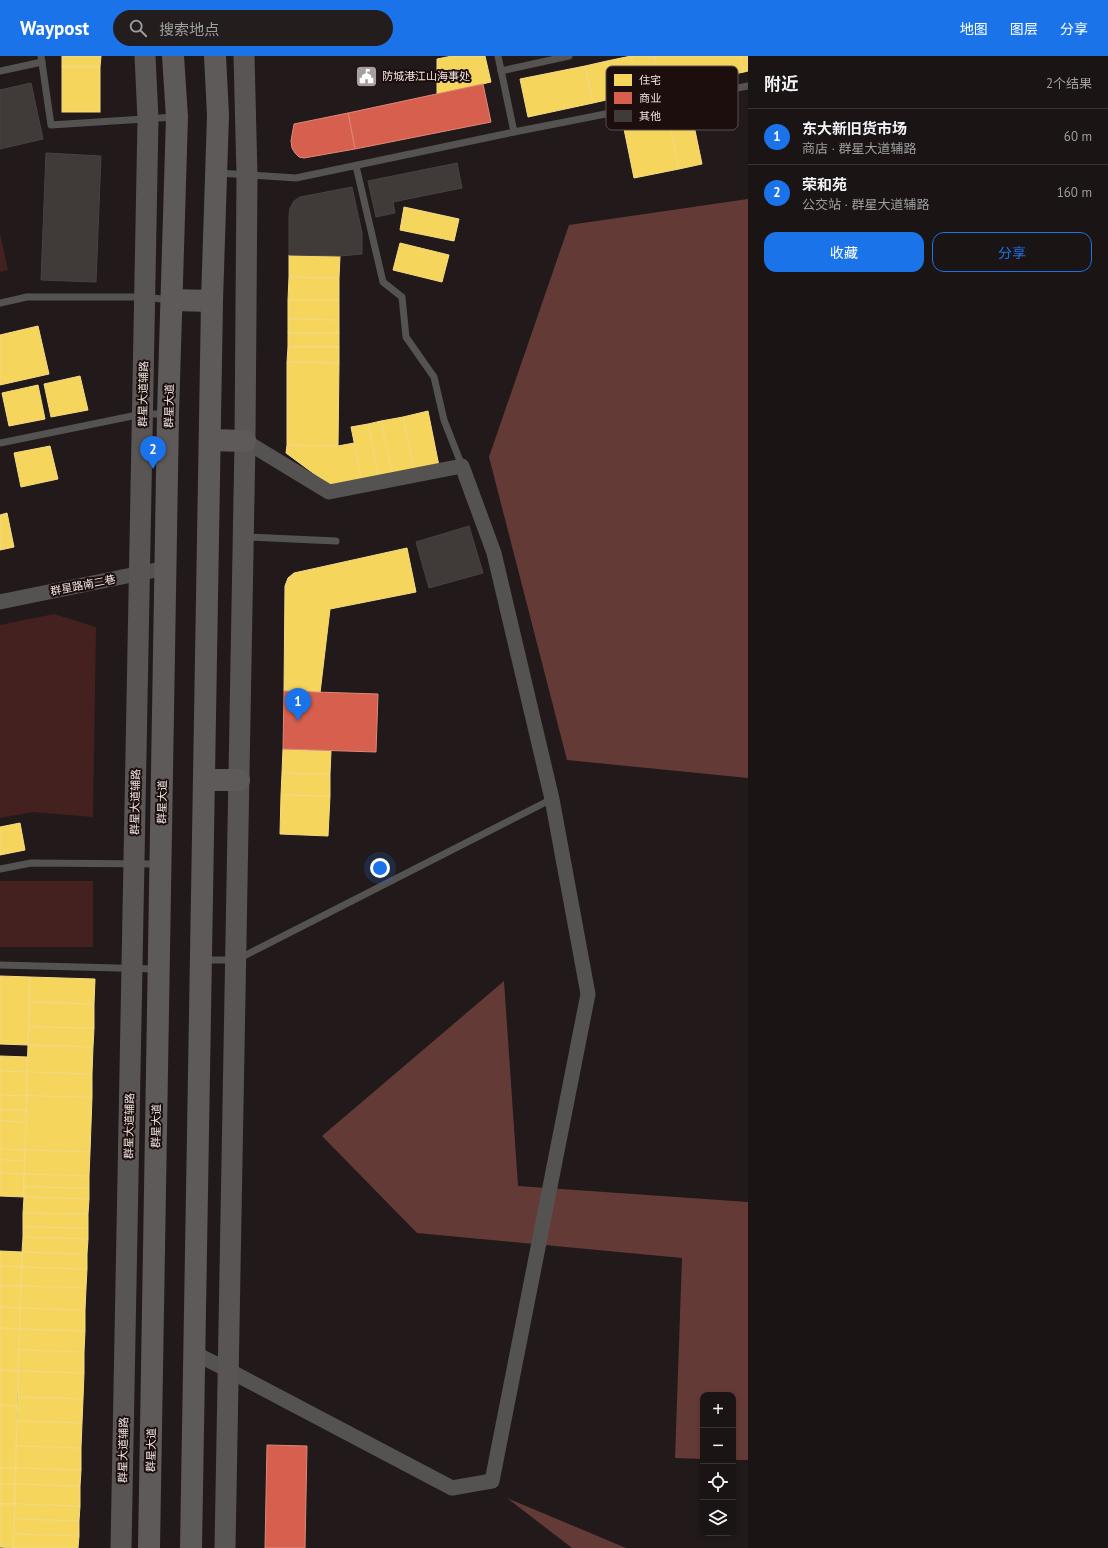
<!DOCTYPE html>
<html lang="zh">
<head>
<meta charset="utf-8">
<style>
	:root { --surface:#1a1414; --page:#231d1d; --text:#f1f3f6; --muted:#9f9ea0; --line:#383334; --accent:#1a73e8 }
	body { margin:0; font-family:"PT Sans","Noto Sans SC",sans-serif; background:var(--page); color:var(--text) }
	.controls { position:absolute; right:12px; bottom:12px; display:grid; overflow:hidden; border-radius:8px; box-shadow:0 2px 6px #0003 }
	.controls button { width:36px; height:36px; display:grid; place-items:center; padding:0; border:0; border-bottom:1px solid var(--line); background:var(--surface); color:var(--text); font:20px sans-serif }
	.you { position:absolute; left:380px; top:812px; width:14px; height:14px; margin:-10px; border:3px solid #fff; border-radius:50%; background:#1a73e8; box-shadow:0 0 0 6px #1a73e833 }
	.badge { display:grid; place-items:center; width:26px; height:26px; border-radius:50%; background:var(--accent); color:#fff; font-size:13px; font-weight:700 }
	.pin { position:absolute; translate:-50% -33px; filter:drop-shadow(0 1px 2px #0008) }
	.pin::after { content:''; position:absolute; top:21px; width:14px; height:12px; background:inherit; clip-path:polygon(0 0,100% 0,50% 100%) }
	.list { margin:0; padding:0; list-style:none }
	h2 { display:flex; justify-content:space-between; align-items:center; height:52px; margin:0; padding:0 16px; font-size:17px }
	h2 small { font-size:13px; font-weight:400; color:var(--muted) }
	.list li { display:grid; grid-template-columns:26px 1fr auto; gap:12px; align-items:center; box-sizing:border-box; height:56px; padding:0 16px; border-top:1px solid var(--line) }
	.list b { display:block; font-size:15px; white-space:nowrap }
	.list p { margin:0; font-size:13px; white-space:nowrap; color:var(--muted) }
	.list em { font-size:13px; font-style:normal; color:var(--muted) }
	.actions { display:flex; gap:8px; padding:12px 16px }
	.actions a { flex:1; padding:9px 0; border:1px solid var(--accent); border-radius:12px; text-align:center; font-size:14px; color:var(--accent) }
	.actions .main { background:var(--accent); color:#fff }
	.icon { flex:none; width:22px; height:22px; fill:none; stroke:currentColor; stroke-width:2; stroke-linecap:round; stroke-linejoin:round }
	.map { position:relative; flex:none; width:748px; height:1492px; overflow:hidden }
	header { display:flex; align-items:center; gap:24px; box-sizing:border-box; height:56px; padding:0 20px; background:var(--accent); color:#fff }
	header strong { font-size:19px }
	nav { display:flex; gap:22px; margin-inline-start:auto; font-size:14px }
	.search { width:280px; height:36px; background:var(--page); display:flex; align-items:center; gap:10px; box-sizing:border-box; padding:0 14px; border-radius:22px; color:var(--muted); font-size:15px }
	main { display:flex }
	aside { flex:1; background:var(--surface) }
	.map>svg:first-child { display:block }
</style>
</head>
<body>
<header>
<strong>Waypost</strong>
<div class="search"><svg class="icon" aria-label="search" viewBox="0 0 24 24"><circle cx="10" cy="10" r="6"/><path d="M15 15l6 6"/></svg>搜索地点</div>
<nav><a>地图</a><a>图层</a><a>分享</a></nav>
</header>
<main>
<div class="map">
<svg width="748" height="1492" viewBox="0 0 748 1492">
	<rect width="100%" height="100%" fill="#221a1a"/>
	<g fill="#44211f">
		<path d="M0,177L8,214L0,216Z"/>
		<path d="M54,558L96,571L93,761L33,756L0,762V569Z"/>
		<rect x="0" y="825" width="93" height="66"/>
	</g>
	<g fill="#643a37">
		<path d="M748,143V722L567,704L489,401L569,169Z"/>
		<path d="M504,925L518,1130L748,1146V1404H733V1339H703V1403L675,1402L682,1202L417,1177L322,1080Z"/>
		<path d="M507,1442L626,1492H572Z"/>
	</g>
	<g fill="#f6d55c" stroke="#f4da85">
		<path d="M62,0H101L100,11H62Z"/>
		<path d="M452,0H485L491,26L437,38V3Z"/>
		<path d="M631,0H654L661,33L638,38Z"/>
		<path d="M631,0L638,38L615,42L607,5Z"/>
		<path d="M654,0H740L744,16L661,33Z"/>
		<path d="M740,0H748V15L744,16Z"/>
		<path d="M607,5L615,42L593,47L585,10Z"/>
		<path d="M585,10L593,47L528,61L520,23Z"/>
		<rect x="62" y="11" width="38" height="45"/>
		<path d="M692,60L702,108L679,113L669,64Z"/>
		<path d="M669,64L679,113L634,122L624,73Z"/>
		<path d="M404,151L459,163L454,185L400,174Z"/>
		<path d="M400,187L449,199L442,226L393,214Z"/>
		<path d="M289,199L340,200L339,222L289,221Z"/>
		<path d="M289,221L339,222V244H288Z"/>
		<path d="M288,244H339V264L288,263Z"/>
		<path d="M288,263L339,264V277H288Z"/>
		<path d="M38,270L49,318L0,329V279Z"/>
		<rect x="288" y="277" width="51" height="14"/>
		<path d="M288,291H339V307L287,306Z"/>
		<path d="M287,306L339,307L338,390L287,389Z"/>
		<path d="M80,320L88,354L51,361L44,328Z"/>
		<path d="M38,329L45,363L9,370L2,337Z"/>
		<path d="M428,355L439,410L414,415L403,361Z"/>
		<path d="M403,361L414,415L392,419L381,365Z"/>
		<path d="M381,365L392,419L379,422L368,368Z"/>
		<path d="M368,368L379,422L362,425L351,371Z"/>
		<path d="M354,387L362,425L332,431L286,397L287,389L338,390Z"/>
		<path d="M50,390L58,423L21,431L14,397Z"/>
		<path d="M7,457L14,491L0,494V459Z"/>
		<path d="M407,492L416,536L330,553L320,637L284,635L285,530L288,522L294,517Z"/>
		<path d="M283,693L331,695L330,718L282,717Z"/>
		<path d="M282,717L330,718V740L281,739Z"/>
		<path d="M281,739L330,740L328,780L280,778Z"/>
		<path d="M20,767L25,794L0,799V771Z"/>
		<path d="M0,920L30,921L28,989L0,988Z"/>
		<path d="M30,921L95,923L94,948L29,946Z"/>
		<path d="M29,946L94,948V972L29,971Z"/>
		<path d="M29,971L94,972L93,991L28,989Z"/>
		<path d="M28,989L93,991L92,1018L27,1016Z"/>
		<path d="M0,1000L28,1001L27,1016L0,1015Z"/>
		<path d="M0,1015L27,1016V1040L0,1039Z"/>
		<path d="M27,1016L92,1018V1041L27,1040Z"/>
		<path d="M0,1039L27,1040L26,1054H0Z"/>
		<path d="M27,1040L92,1041L90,1096L25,1094Z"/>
		<path d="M0,1054H26V1066L0,1065Z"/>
		<path d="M0,1065L26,1066L25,1094L0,1093Z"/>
		<path d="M0,1093L25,1094V1105L0,1104Z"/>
		<path d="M25,1094L90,1096L89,1120L24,1118Z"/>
		<path d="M0,1104L25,1105L24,1118L0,1117Z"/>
		<path d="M0,1117L24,1118V1141L0,1140Z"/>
		<path d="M24,1118L89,1120V1132L24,1131Z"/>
		<path d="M24,1131L89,1132V1143L24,1141Z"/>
		<path d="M24,1141L89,1143L88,1158L23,1157Z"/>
		<path d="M23,1157L88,1158V1172L23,1171Z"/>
		<path d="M23,1171L88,1172V1183L23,1181Z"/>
		<path d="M23,1181L88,1183L87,1198L22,1196Z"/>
		<path d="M0,1195L22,1196V1211L0,1210Z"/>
		<path d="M22,1196L87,1198V1213L22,1211Z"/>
		<path d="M0,1210L22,1211L21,1230H0Z"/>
		<path d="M22,1211L87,1213L86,1232L21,1230Z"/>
		<path d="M0,1230H21L20,1252L0,1251Z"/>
		<path d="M21,1230L86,1232L85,1254L20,1252Z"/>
		<path d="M0,1251L20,1252V1273L0,1272Z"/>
		<path d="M20,1252L85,1254V1275L20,1273Z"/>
		<path d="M0,1272L20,1273L18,1315L0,1314Z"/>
		<path d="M20,1273L85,1275L84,1296L19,1294Z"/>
		<path d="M19,1294L84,1296V1317L18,1315Z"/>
		<path d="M0,1314L18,1315L17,1350L0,1349Z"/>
		<path d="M18,1315L84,1317L83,1343L18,1341Z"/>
		<path d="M18,1341L83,1343L82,1367L17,1365Z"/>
		<path d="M0,1349L17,1350L16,1412H0Z"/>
		<path d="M17,1365L82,1367L81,1392L16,1390Z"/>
		<path d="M16,1390L81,1392V1414L16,1412Z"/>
		<path d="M0,1412H16L15,1428H0Z"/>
		<path d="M16,1412L81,1414L80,1430L15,1428Z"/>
		<rect x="0" y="1428" width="15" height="20"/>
		<path d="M15,1428L80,1430V1450L15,1448Z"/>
		<path d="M0,1448H15L13,1492L0,1491Z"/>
		<path d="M15,1448L80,1450L79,1465L14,1463Z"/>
		<path d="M14,1463L79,1465V1480L14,1478Z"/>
		<path d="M14,1478L79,1480L78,1492H13Z"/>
	</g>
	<g fill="#d6604d" stroke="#de887a">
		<path d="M483,28L491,66L355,93L348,57Z"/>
		<path d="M348,57L355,93L304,102L299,101L295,97L292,92L291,85L294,68Z"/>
		<path d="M284,635L378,638L376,696L283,693Z"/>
		<path d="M267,1389L307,1390L305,1492H265Z"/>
	</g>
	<g fill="#403a39" stroke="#484241">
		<path d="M31,27L43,83L0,93V34Z"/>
		<path d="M46,97L101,100L96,226L41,224Z"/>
		<path d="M457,107L462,132L393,146L395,157L376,161L368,125Z"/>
		<path d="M352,131L362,177V198L340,200L289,199V160L290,152L294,145L300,141Z"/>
		<path d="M469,470L483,517L429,532L416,486Z"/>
	</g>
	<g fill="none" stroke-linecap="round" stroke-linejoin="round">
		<g stroke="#555252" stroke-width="7">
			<path d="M41,0L51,69L175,61"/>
			<path d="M498,0L514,76"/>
			<path d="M0,15L42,6"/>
			<path d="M501,15L569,0"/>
			<path d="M356,110L383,226L402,241L406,281L434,321L444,364L462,410"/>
			<path d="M219,117L296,122L514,76L748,30"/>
			<path d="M0,247L27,241H145L169,244"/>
			<path d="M0,387L142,358H167"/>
			<path d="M246,481L336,485"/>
			<path d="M0,813L31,807L159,808"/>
			<path d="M203,904H236L552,743"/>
			<path d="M0,909L157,913"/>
		</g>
		<g stroke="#555252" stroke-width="15">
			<path d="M0,546L166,512"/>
			<path d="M194,1297L228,1314L452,1432L492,1425L588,938L552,743L494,497L462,410L329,436L245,385"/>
		</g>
		<g stroke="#595555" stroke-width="21">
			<path d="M121,1492L148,63L145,0"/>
			<path d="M225,1492L245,385L247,119L244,0"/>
		</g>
		<g stroke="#5e5a59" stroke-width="22">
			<path d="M172,244L212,245"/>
			<path d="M210,384L245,385"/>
			<path d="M204,724H239"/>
			<path d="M149,1492L168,358L177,61L173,0"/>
			<path d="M191,1492L212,245L218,59L215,0"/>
		</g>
	</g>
	<defs>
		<symbol id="civic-square" viewBox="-11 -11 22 22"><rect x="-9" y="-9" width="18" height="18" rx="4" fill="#a89e9d" stroke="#1b0e0d"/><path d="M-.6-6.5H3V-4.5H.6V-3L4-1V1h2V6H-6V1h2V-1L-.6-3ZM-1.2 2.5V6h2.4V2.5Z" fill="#fff"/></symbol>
	</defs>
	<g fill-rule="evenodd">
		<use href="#civic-square" x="354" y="8" width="25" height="25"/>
	</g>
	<g text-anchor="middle" stroke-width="4" stroke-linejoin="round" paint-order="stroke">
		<g font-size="11" fill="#f0e5e4" stroke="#1b0e0d" text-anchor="start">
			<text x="382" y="24">防城港江山海事处</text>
		</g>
		<g font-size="11" fill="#f0e5e4" stroke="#1b0e0d">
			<text transform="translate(143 338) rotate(-89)" y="4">群星大道辅路</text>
			<text transform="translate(169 350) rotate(-89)" y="4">群星大道</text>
			<text transform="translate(83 529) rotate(-11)" y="4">群星路南二巷</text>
			<text transform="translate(135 746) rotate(-89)" y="4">群星大道辅路</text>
			<text transform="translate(162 746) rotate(-89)" y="4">群星大道</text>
			<text transform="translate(129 1070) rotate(-89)" y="4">群星大道辅路</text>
			<text transform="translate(156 1070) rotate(-89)" y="4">群星大道</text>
			<text transform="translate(123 1394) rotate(-89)" y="4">群星大道辅路</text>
			<text transform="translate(151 1394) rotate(-89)" y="4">群星大道</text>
		</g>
	</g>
	<rect x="606" y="10" width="132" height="64" rx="6" fill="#1b0e0d" stroke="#5b4e4e" stroke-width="1"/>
	<rect x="614" y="18" width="18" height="12" fill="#f6d55c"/>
	<rect x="614" y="36" width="18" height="12" fill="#d6604d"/>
	<rect x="614" y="54" width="18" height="12" fill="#403a39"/>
	<g font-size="11" fill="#f0e5e4">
		<text x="639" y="28">住宅</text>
		<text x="639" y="46">商业</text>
		<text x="639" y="64">其他</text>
	</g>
</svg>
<div class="controls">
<button>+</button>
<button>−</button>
<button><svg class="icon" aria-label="locate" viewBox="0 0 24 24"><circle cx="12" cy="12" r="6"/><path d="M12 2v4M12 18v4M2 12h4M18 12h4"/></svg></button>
<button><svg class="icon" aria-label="layers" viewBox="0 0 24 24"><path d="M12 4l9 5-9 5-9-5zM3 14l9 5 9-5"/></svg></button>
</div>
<div class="you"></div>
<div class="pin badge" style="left:298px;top:665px">1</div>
<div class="pin badge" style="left:153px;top:413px">2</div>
</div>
<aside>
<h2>附近<small>2个结果</small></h2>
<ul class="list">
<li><span class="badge">1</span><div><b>东大新旧货市场</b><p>商店 · 群星大道辅路</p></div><em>60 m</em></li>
<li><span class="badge">2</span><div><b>荣和苑</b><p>公交站 · 群星大道辅路</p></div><em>160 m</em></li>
</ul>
<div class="actions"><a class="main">收藏</a><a>分享</a></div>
</aside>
</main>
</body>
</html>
